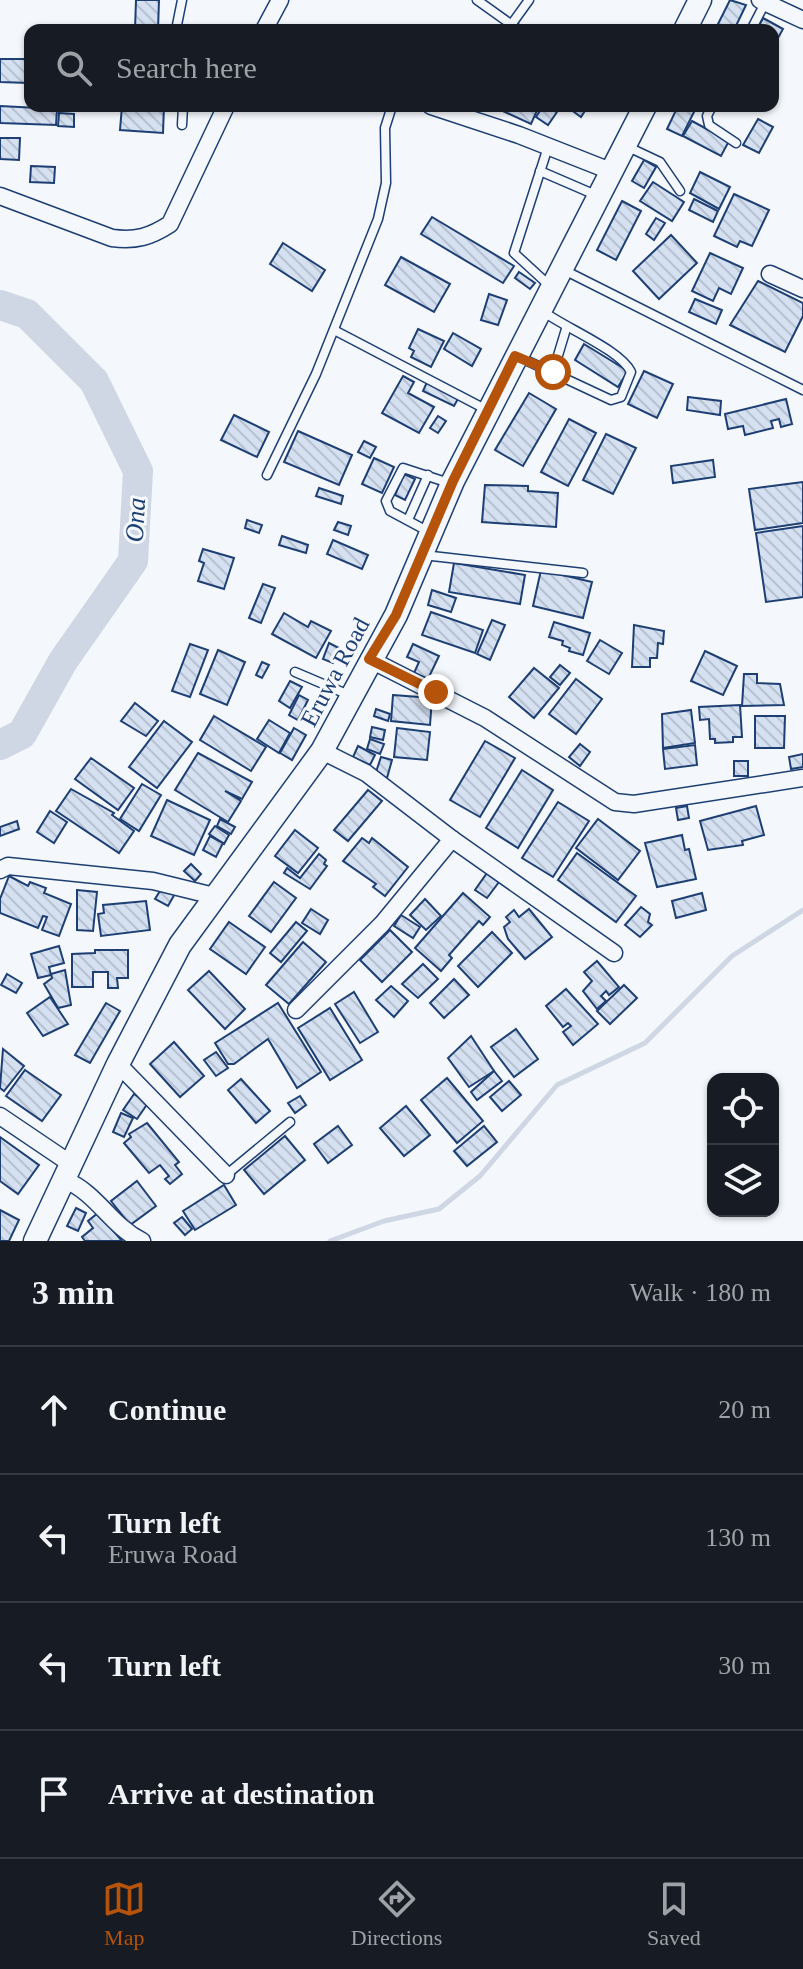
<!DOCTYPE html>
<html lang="en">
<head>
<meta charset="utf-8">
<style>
	:root { --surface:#171b24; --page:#242831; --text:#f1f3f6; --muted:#9ea1a6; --line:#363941; --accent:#b45309 }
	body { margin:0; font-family:"Times New Roman",serif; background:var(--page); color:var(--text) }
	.controls { position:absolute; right:24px; bottom:24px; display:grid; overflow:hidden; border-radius:16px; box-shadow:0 2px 6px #0004 }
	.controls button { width:72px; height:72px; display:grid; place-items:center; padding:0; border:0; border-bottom:2px solid var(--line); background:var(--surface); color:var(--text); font:40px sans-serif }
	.stop { position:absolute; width:24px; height:24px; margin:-18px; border:6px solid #b45309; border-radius:50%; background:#fff }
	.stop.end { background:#b45309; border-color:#fff; box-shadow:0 2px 8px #0008 }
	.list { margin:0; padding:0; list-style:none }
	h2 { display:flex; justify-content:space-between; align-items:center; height:104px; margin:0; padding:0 32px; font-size:34px }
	h2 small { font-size:26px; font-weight:400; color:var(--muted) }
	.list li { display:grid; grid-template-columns:52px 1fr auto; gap:24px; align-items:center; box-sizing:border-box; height:128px; padding:0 32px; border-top:2px solid var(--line) }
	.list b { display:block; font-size:30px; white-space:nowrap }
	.list p { margin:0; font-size:26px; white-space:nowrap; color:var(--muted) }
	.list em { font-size:26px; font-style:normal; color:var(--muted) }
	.icon { flex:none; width:44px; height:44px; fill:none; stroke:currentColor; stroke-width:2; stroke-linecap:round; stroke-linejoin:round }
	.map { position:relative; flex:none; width:803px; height:1241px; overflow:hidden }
	.search { position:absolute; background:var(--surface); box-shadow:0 2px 6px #0004; left:24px; right:24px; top:24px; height:88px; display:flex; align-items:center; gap:20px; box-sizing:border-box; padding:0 28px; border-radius:16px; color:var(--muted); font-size:30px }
	.sheet { height:616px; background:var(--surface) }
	nav { display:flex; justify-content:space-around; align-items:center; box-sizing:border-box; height:112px; border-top:2px solid var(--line); background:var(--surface); font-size:22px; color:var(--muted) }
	nav a { display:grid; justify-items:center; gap:4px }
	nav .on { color:var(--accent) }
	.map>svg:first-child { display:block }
</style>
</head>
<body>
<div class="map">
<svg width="803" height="1241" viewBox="0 0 803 1241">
	<defs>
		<pattern id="building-back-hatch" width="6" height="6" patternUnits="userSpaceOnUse" patternTransform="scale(2)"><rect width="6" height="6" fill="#d5e0f0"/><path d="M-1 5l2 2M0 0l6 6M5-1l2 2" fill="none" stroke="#b6c1d1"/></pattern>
	</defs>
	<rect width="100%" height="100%" fill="#f4f7fb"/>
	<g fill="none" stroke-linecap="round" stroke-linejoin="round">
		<path stroke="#cfd7e4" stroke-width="5" d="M330,1241L384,1221L439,1209L480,1176L557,1085L645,1043L732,956L803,910"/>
		<path stroke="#cfd7e4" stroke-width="30" d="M0,305L27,314L94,381L138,471L133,561L63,661L22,734L0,745"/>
	</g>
	<g fill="url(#building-back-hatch)" stroke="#1d3f73" stroke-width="2">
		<path d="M136,0H159L158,30H135Z"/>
		<path d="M730,0L746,5L734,30H715Z"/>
		<path d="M763,18L783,29L773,47V30H757Z"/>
		<path d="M0,59H30V89L29,83L0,82Z"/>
		<path d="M0,106L57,109L56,125L0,123Z"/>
		<path d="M122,106H164L163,133L120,130Z"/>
		<path d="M492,106H539L531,124Z"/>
		<path d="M543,106L557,112L548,125L536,117Z"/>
		<path d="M566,106H588L581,117Z"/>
		<path d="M678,106H697L682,136L667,129Z"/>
		<path d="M59,113L74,114V127L58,126Z"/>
		<path d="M758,119L773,127L759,153L743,145Z"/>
		<path d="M692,121L729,141L721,156L683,136Z"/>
		<path d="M0,138H20L19,160L0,159Z"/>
		<path d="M644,160L656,167L644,188L632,181Z"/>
		<path d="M31,166L55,167L54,183L30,182Z"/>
		<path d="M700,172L730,187L719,209L690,193Z"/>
		<path d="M653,182L684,202L672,221L640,201Z"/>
		<path d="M734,194L769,210L752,246L740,241L737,247L714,236Z"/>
		<path d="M694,199L718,211L713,222L689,210Z"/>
		<path d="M622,201L641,211L616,260L597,250Z"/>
		<path d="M432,217L514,266L503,283L421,234Z"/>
		<path d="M656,218L665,223L654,240L646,234Z"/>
		<path d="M671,235L697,263L659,299L633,271Z"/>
		<path d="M283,243L325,270L312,291L270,264Z"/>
		<path d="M710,253L743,268L731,294L719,288L713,301L692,291Z"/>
		<path d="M401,257L450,284L434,312L385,285Z"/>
		<path d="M519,272L535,283L530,289L515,278Z"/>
		<path d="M758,281L803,303V316L785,352L730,325Z"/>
		<path d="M489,294L507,300L498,325L481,320Z"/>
		<path d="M695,299L722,310L716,324L689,312Z"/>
		<path d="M418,329L444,341L431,367L411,357L414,351L409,348Z"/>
		<path d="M453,333L481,349L472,366L444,349Z"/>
		<path d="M584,344L628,371L618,387L575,360Z"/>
		<path d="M644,371L673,384L657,418L628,404Z"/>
		<path d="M403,376L414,382L408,393L434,407L419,433L382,413Z"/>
		<path d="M427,382L459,397L454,406L423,391Z"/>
		<path d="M529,393L556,409L523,466L495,450Z"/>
		<path d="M688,397L721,401L720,415L687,410Z"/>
		<path d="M786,399L792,424L781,427L779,419L771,421L773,428L745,435L743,426L728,429L725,414Z"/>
		<path d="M234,415L269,432L257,457L221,440Z"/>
		<path d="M438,416L446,421L438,433L430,428Z"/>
		<path d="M569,419L596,433L568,486L541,472Z"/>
		<path d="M298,431L352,455L339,485L284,462Z"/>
		<path d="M606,434L636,448L613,494L583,480Z"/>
		<path d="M364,441L376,447L370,458L358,452Z"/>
		<path d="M374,458L394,467L382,493L362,484Z"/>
		<path d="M713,460L715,477L673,483L671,466Z"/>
		<path d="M404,474L415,479L405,500L395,495Z"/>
		<path d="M803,482V523L755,530L749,489Z"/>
		<path d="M485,485L528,486V491L558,493L556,527L482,522Z"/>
		<path d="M319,488L343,496L341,504L316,496Z"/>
		<path d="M247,520L262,525L259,533L245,528Z"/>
		<path d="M338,522L351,526L348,535L334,530Z"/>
		<path d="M803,526V597L766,602L756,533Z"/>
		<path d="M282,536L308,545L306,553L279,545Z"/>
		<path d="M333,540L368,555L362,569L327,554Z"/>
		<path d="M203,549L234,558L224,589L198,581L204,563L199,561Z"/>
		<path d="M454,563L525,575L520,604L449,592Z"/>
		<path d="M541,570L592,582L583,618L533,606Z"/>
		<path d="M263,584L275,588L261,623L249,618Z"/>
		<path d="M432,590L456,598L451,612L428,605Z"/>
		<path d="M431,612L483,630L475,653L422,635Z"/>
		<path d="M284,613L308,627L311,621L331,631L316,658L272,634Z"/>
		<path d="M492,620L505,625L490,660L477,654Z"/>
		<path d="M554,622L590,633L583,655L569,651L570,648L562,645L563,641L549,637Z"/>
		<path d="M634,625L664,631L663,644L658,643L657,658H650V667H632Z"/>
		<path d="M600,640L622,653L609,674L587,661Z"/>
		<path d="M329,643L339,648L333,663L323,659Z"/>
		<path d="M190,644L208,650L190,697L172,691Z"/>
		<path d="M413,644L439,656L428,679L414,673L419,662L407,657Z"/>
		<path d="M218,650L245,662L227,705L200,694Z"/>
		<path d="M705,651L737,666L723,695L691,681Z"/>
		<path d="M262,662L269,665L262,678L256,675Z"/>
		<path d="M560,665L570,673L560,685L550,677Z"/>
		<path d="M534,668L559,688L534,718L509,697Z"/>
		<path d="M744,674H757V683L780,684L784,705L742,706Z"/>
		<path d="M576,679L602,699L576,734L549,714Z"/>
		<path d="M290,681L302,687L290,708L279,701Z"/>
		<path d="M299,695L308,700L298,720L289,715Z"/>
		<path d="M393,695L432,698L430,725L391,721Z"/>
		<path d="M135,703L158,721L146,736L121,721Z"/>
		<path d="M740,705L742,737H733V742L715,743V739H710L709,719L700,720L699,707Z"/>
		<path d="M376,709L390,714L388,721L374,716Z"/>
		<path d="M691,710L695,743L663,748L662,714Z"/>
		<path d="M214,716L266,747L251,771L200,740Z"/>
		<path d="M755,716H785L784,748H755Z"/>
		<path d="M269,720L290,733L279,753L257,739Z"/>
		<path d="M164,721L192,742L157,788L129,767Z"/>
		<path d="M372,727L385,730L383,740L370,737Z"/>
		<path d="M294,728L306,735L292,760L280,753Z"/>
		<path d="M397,728L430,732L427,760L394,757Z"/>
		<path d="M370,739L384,744L380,754L367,749Z"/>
		<path d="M485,741L515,758L480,817L450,800Z"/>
		<path d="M580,744L590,752L580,766L569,757Z"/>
		<path d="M695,745L697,765L665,769L663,749Z"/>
		<path d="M358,746L375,755L370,765L353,757Z"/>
		<path d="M198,753L252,782L242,799L225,791L241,801L228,822L175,790Z"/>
		<path d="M803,754V767L791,769L789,757Z"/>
		<path d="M381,757L392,760L387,778L375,775Z"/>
		<path d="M91,758L134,788L118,810L75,779Z"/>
		<rect x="734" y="761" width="14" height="15"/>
		<path d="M522,770L553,790L518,848L486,828Z"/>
		<path d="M142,784L161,795L139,831L120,819Z"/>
		<path d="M71,789L114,813L112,815L134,831L119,853L56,811Z"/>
		<path d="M368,790L382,801L348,841L334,830Z"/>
		<path d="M167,800L210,820L194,855L151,836Z"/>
		<path d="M558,802L589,821L553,877L522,858Z"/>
		<path d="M687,806L689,818L678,820L676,808Z"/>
		<path d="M756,806L764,835L742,841L743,845L708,850L700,821Z"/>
		<path d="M50,811L67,822L54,843L37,832Z"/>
		<path d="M220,819L235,827L231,834L217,826Z"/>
		<path d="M598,819L640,851L618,880L576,848Z"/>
		<path d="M17,821L19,829L0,836V827Z"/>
		<path d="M215,826L229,835L224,844L209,834Z"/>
		<path d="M295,830L318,848L298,873L275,856Z"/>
		<path d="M682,835L685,850L689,849L696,879L657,887L645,843Z"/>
		<path d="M210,836L223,843L216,857L203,850Z"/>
		<path d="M362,838L369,843L372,838L408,867L385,896L373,887L376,884L343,861Z"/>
		<path d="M577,853L636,896L616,922L558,880Z"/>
		<path d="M319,854L326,860L324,864L327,866L310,889L284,873L287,868L300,878Z"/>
		<path d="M191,864L201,874L195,881L184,871Z"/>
		<path d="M487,873L499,882L487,898L475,890Z"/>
		<path d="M9,876L28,886L30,882L46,888L44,893L71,904L59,936L42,930L47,917L43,916L38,928L0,913V899Z"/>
		<path d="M274,882L296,898L271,932L249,916Z"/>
		<path d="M165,883L177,890L168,906L155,899Z"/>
		<path d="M77,890L97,892L93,931L77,930Z"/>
		<path d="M463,893L490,917L483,925L479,921L449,955L452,958L441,971L415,948Z"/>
		<path d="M702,893L706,910L676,918L672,901Z"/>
		<path d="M425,899L441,916L426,930L410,915Z"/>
		<path d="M146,901L150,930L101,936L98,914L104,913L103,905Z"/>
		<path d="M641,907L650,914L648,922L652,925L640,937L625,925Z"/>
		<path d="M311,909L328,920L320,934L302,923Z"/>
		<path d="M529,909L552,937L525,959L508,939L504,927L510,922L506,917L514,910L519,917Z"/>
		<path d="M401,915L420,927L413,938L394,926Z"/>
		<path d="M229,922L265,947L246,974L210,949Z"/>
		<path d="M296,922L307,931L281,962L270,953Z"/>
		<path d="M390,930L412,952L382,982L360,960Z"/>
		<path d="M492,932L512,953L478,987L458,966Z"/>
		<path d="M303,942L326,962L289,1004L266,985Z"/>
		<path d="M59,946L64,963L49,967L51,975L38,978L31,954Z"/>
		<path d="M95,950H128V978H117L118,988H108V972H93V987H72V954L95,953Z"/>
		<path d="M597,961L619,987L609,995L606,991L601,996L606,1001L597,1009L583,991L592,981L584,972Z"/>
		<path d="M423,964L438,979L418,998L402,984Z"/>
		<path d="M65,970L71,1005L58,1008L44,984L52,978L51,974Z"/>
		<path d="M209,971L245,1009L225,1029L188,990Z"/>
		<path d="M7,974L22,983L16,993L1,985Z"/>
		<path d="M454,979L469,995L444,1018L430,1003Z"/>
		<path d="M624,985L637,998L610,1024L597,1011Z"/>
		<path d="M391,986L408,1001L394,1017L376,1000Z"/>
		<path d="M566,989L598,1024L573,1045L563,1032L571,1026L568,1023L563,1027L546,1006Z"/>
		<path d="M354,992L378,1032L360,1043L335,1004Z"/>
		<path d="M50,997L68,1024L43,1036L27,1013Z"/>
		<path d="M106,1003L120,1011L90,1063L75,1055Z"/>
		<path d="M278,1003L321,1072L297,1088L268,1039L234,1064H228L215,1043Z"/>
		<path d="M330,1008L362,1060L330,1080L298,1028Z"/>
		<path d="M516,1029L538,1059L514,1077L491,1047Z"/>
		<path d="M471,1036L494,1071L469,1087L448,1058Z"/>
		<path d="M174,1042L204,1076L180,1097L150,1064Z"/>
		<path d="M3,1049L24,1066L4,1091L0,1088Z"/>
		<path d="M216,1052L228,1068L216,1076L204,1060Z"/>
		<path d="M25,1070L61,1095L42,1121L6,1096Z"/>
		<path d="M494,1071L502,1081L477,1100L471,1092Z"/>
		<path d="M447,1078L483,1121L457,1143L421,1100Z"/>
		<path d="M241,1079L270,1111L256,1123L228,1090Z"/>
		<path d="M509,1081L521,1095L502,1111L490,1097Z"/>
		<path d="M134,1094L148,1103L137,1119L123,1110Z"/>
		<path d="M300,1096L306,1105L295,1113L288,1103Z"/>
		<path d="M406,1106L430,1135L404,1156L380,1128Z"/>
		<path d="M121,1113L133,1118L124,1137L113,1132Z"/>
		<path d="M147,1123L179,1162L175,1165L182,1174L170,1184L165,1179L169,1176L160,1165L149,1173L124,1143L131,1137L129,1134Z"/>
		<path d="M338,1126L352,1145L328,1163L314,1144Z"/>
		<path d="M484,1126L497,1142L467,1166L454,1151Z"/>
		<path d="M285,1136L305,1160L264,1194L244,1170Z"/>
		<path d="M0,1137L39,1165L18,1194L0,1181Z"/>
		<path d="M137,1181L156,1206L130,1225L111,1201Z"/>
		<path d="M224,1185L236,1205L195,1230L183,1211Z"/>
		<path d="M76,1208L86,1213L78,1231L67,1226Z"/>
		<path d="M0,1210L19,1220L9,1241H0Z"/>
		<path d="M98,1213L122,1241H85L82,1237L93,1228L88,1221Z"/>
		<path d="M182,1217L192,1229L185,1235L174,1223Z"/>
	</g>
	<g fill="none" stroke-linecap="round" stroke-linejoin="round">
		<defs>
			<g id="lane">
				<path d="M477,0L519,30"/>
				<path d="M511,25L529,0"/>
				<path d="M176,30L182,0"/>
				<path d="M751,30L765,3"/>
				<path d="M712,106L707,116L709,125L736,143"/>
				<path d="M182,125L183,106"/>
				<path d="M626,146L660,162L680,191"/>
				<path d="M548,147L514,253L551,287"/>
				<path d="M540,171L598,196"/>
				<path d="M562,269L803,390"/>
				<path d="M334,330L489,411"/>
				<path d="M519,357L611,400L621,397L631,372C621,350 563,327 541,310"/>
				<path d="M553,372L566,329"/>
				<path d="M267,475L316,374L378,219L386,183L385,128L392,106"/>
				<path d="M408,520L428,475"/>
				<path d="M431,533L390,511L386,501L403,468L449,483"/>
				<path d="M423,555L583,573"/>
				<path d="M295,672L349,695"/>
				<path d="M226,1175L290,1122"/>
			</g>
			<g id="street">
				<path d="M760,0L803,20"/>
				<path d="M264,30L280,0"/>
				<path d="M431,106L519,135L613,172"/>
				<path d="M0,196L112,238C136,241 150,237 170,224L226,106"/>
				<path d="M770,274L803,289"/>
				<path d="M369,659L485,718L615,802L634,804L803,778"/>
				<path d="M322,751L366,773L452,839L614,953"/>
				<path d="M0,870L8,866L153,881L214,896"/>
				<path d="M296,1010L382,924L452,839"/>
				<path d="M118,1064L226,1175"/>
				<path d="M0,1116L71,1164"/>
				<path d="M65,1180C97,1193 111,1226 142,1241"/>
			</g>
			<g id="secondary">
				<path d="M685,30L700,0"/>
				<path d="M35,1241L118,1064L180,945L322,751L396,615L453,481L645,106"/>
			</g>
		</defs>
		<use href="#lane" stroke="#1d3f73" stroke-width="11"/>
		<use href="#street" stroke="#1d3f73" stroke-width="19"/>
		<use href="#secondary" stroke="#1d3f73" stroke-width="25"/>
		<use href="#lane" stroke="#f4f7fb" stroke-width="8"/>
		<use href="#street" stroke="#f4f7fb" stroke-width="16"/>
		<use href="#secondary" stroke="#f4f7fb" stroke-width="22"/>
	</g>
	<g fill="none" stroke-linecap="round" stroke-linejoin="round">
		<path stroke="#b45309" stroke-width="10" d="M436,692L369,659L396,615L453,481L515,356L553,372"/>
	</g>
	<g text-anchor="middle" stroke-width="6" stroke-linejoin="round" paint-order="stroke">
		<g font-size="24" fill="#1d3f73" stroke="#f4f7fb">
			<text transform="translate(335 672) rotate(-62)" y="8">Eruwa Road</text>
		</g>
		<g font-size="26" font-style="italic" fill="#1d3f73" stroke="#f4f7fb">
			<text transform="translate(135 520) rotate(-87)" y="9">Ona</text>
		</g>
	</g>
</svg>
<div class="controls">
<button><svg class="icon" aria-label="locate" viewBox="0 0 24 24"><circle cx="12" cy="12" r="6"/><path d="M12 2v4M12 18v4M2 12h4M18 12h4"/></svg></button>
<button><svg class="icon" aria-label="layers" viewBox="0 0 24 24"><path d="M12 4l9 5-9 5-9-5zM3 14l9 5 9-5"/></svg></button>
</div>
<div class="stop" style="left:553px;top:372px"></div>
<div class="stop end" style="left:436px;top:692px"></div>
<div class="search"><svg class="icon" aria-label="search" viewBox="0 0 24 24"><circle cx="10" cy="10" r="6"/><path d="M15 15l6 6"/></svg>Search here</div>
</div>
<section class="sheet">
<h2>3 min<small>Walk · 180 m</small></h2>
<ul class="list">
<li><svg class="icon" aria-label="ahead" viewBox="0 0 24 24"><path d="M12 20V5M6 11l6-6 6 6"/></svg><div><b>Continue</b></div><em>20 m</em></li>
<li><svg class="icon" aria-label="left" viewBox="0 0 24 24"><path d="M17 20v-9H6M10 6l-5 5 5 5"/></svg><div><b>Turn left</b><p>Eruwa Road</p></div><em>130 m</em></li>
<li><svg class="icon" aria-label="left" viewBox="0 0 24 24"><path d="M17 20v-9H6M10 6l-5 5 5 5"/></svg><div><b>Turn left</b></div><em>30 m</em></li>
<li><svg class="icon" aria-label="arrive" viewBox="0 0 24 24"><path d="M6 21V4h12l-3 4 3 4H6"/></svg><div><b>Arrive at destination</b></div></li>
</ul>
</section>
<nav>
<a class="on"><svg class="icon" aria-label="map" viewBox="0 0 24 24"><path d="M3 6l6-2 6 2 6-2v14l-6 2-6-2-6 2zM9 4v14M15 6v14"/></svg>Map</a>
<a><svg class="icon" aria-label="directions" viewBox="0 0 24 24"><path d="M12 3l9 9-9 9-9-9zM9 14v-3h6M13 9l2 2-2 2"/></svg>Directions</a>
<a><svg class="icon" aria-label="saved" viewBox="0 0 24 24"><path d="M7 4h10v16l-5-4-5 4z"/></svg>Saved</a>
</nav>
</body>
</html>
